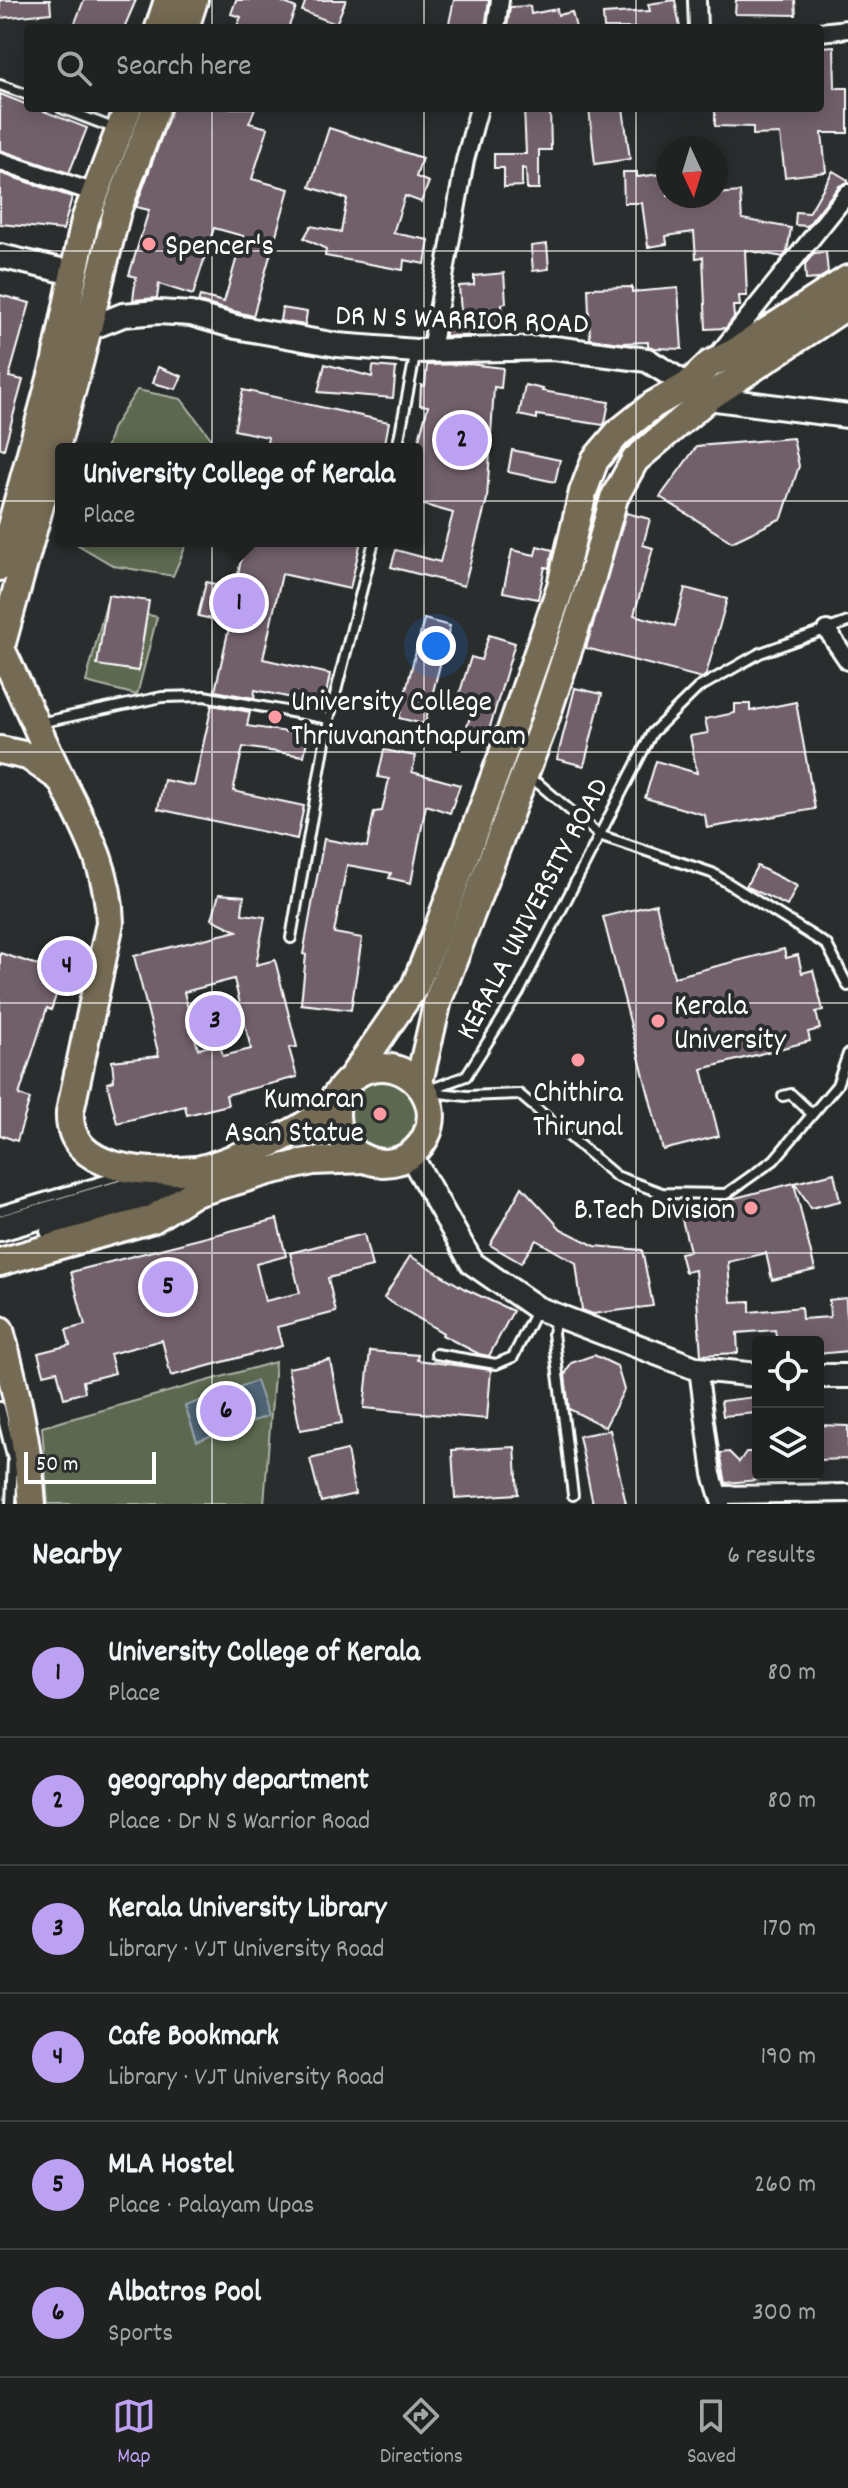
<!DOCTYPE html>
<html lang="en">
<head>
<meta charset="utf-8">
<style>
	:root { --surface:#202222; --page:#2d2f2f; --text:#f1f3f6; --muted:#a2a4a5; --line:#3d3f40; --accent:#bca0f2 }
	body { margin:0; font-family:Dekko,sans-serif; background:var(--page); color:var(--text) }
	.controls { position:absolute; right:24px; bottom:24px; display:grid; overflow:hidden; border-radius:8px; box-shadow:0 4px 20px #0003 }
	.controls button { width:72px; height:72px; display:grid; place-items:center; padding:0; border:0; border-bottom:2px solid var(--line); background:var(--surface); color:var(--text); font:40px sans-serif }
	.compass { position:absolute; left:656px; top:136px; width:72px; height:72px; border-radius:50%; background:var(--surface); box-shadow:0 4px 20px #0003; rotate:176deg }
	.scale { position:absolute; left:24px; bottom:20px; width:132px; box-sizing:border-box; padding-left:8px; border:4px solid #fff; border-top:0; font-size:22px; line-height:28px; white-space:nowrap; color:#fff; -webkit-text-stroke:6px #2a2d2e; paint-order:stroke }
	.you { position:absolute; left:436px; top:646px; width:28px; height:28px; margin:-20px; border:6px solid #fff; border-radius:50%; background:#1a73e8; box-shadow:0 0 0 12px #1a73e833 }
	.badge { display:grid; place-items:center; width:52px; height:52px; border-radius:50%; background:var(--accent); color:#111; font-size:26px; font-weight:700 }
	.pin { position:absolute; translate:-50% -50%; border:4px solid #fff; box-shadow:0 2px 8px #0006 }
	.popup { position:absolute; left:55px; top:443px; width:368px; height:104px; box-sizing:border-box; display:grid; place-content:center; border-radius:8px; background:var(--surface); filter:drop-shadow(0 2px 6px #0005); font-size:26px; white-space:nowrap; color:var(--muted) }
	.popup b { font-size:30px; color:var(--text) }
	.popup::after { content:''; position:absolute; left:50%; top:100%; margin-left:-16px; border:16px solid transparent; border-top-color:var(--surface) }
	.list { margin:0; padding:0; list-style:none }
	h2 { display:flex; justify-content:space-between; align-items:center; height:104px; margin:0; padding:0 32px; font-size:34px }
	h2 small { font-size:26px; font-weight:400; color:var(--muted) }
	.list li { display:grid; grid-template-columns:52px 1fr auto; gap:24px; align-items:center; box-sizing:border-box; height:128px; padding:0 32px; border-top:2px solid var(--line) }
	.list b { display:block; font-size:30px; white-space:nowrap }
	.list p { margin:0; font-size:26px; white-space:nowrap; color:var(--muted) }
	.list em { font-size:26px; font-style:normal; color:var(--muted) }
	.icon { flex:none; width:44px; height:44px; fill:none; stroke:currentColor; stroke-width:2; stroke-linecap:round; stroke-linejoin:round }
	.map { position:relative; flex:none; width:848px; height:1504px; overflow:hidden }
	.search { position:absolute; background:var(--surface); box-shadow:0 4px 20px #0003; left:24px; right:24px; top:24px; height:88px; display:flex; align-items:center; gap:20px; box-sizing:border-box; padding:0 28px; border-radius:8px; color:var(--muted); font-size:30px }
	.sheet { height:872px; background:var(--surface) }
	nav { display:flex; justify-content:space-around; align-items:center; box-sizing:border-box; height:112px; border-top:2px solid var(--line); background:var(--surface); font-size:22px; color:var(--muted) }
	nav a { display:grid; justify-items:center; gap:4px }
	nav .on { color:var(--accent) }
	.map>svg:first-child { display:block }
</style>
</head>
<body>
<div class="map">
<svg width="848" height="1504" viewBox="0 0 848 1504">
	<rect width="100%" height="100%" fill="#2a2d2e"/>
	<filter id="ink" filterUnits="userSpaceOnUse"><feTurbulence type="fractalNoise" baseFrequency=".0125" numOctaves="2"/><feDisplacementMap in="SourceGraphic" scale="16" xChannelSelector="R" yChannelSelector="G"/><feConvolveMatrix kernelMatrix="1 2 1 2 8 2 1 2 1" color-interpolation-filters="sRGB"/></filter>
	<g filter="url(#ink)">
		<g fill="#5c684f" stroke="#aeb4a7" stroke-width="2">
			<path d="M137,390L181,399L210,437V449H106L112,429Z"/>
			<path d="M76,541H188L173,576L114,566L75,543Z"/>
			<path d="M106,604L157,617L137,695L86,682Z"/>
			<path d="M362,1078L409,1081L421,1118C418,1123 416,1130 412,1135C397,1155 361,1152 350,1130C347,1125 346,1117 344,1112Z"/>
			<path d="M275,1362L264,1504H48L42,1427Z"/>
		</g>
		<path fill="#506574" stroke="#96a3ac" stroke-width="2" d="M256,1381L268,1416L197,1441L185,1406Z"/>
		<g fill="#71606a" stroke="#fff" stroke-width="2" fill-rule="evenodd">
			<path d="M0,0H50L51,13L0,18Z"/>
			<path d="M84,0H136L124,28H73Z"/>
			<path d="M236,0H278L296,8L288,28H236L241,17L231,14Z"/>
			<path d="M306,0H346L336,24L302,11Z"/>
			<path d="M454,0H489L485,28H448Z"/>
			<path d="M675,0L680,28H604L603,14L650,11L648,4Z"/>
			<path d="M736,0H795L796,15L735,14Z"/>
			<path d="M530,6L531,14L557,9L558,15L572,12L576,28H507L510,7Z"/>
			<path d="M834,46L835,88H848V133H822L826,172L785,177L780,134L753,135V127L715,126V108H820V47Z"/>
			<path d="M0,94L28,105V108H36L87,128L69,173L0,150Z"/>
			<path d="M172,108H255L249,123L268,128L252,179L289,189L253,316L198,302L200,296L224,302L243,236L214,228L193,295L159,284L157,298L133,300L136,277L129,275L149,210L136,207Z"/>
			<path d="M524,108H550L551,150H539V189H527L526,169L522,168V186L504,187V168H494V154H526Z"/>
			<path d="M589,108H623L630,159L595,164Z"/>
			<path d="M329,128L422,158L416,177L429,182L421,202L405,196L393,233L429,240L425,264L404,260L403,270L325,256L326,249L304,238L311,226L341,232L347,199L310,187Z"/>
			<path d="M833,171L848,180V182L839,186L807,226L795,225L796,212L809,213Z"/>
			<path d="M623,172H637V177L668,173V196H716V194L740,192L742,219L791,228L787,252L783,257L745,250L747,296H739L740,306H733L734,317L726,328L706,329L703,257L696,258L694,232L666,236L667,244L648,247L642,203H624Z"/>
			<path d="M0,173L72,197L63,230L0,224Z"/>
			<path d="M547,244L549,269L533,271L531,246Z"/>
			<path d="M826,252L828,273L818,279L806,280L805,264L814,253Z"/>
			<path d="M504,273L506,303L502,304L504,330L474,332V336H445L447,324L462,325L459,286L474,285V276Z"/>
			<path d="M632,287V292L678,288L682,349L655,348L648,346V342L621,343L590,339L588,288Z"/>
			<path d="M0,295L30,303L9,377L23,380L4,449L0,448Z"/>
			<path d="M282,308L307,312L305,325L280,321Z"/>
			<path d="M325,364L372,377L373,366L396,368L393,398L318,392Z"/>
			<path d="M469,364L503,368L501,388L494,387L487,499L464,586L391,567L396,550L440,562L453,513L417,503V446L428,406L420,405L421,385L425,386L427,365Z"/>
			<path d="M158,367L182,376L176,389L153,383Z"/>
			<path d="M525,385L543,389L542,391L609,402L605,423L603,425L537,415V419L519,415Z"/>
			<path d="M243,390L389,422L384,449H266L268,437L234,430Z"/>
			<path d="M793,438L799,466L782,518L732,542L660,497L697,446Z"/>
			<path d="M512,450L560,460L555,482L508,472Z"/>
			<path d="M626,513L650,519L643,545L653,548L634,615L675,626L685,588L727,599L706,675L702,678L586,648Z"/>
			<path d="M245,541H361L350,589L282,574L263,659L330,674L324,705L255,690L254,698L215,691L230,623L198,616L206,582L235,588Z"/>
			<path d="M537,546L553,550L549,568L545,567L538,599L503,592L512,550L535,555Z"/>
			<path d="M108,595L149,601L138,671L97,665Z"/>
			<path d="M424,619L450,626L425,723H419L399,718Z"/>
			<path d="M489,635L515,643L487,737L466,730L474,703L458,698L471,657L481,660Z"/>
			<path d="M575,688L602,694L584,766L557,759Z"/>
			<path d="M796,702L815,809L707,828L705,815L645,798L656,761L697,773L690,736L708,733L705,719L735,713V704H750V711Z"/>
			<path d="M212,705L250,712L247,726L308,735L304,756L243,747L233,791L304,806L297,839L158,809L164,780L194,786Z"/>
			<path d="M384,750L416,756L412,772L460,785L450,813L426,805L411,883L389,878L391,873L347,865L334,933L362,938L351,1010L301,1004L306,955L303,954L324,839L367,847L374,812L382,811L389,779L378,777Z"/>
			<path d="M757,866L797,886L787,906L746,886Z"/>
			<path d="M219,894L244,896L242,914L265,917L256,965L275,960L297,1047L289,1048L297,1077L226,1095L228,1105L187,1115L185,1106L117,1123L107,1083L114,1081L112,1061L159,1056L134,956L237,931L212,919ZM234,979L251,1049L223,1056L220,1044L198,1049L184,992Z"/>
			<path d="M656,904L674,977L784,949L786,958L798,955L802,973L813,970L823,1010L816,1012L820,1029L808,1032L810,1041L702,1069L719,1136L663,1150L603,917Z"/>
			<path d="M0,953L53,970L48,984L59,987L51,1010L47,1008L19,1095L30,1099L17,1141L0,1135Z"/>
			<path d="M834,1173L840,1201L811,1208L795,1183Z"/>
			<path d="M794,1183L815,1270L772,1280L766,1253L728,1262L731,1302L750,1301V1312L801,1307L802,1319L830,1317L829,1300L846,1298L848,1351L818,1354V1342H777L775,1330L737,1333L738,1353L701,1355L695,1270L685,1272L680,1253L690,1251L680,1212Z"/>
			<path d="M522,1187L561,1229L595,1246L642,1250L653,1306L593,1314L582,1310L576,1263L536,1240L521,1263L490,1245Z"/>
			<path d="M277,1219L286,1256L256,1264L265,1301L300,1293L290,1253L364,1234L372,1267L328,1278L336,1312L277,1327L282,1346L171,1376L162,1340L110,1354L115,1373L83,1381L85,1392L64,1398L57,1371L44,1374L38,1353L70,1345L66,1330L85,1325L71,1272Z"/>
			<path d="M410,1256L465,1289L513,1311L489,1356L479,1354L442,1335L443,1333L384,1298Z"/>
			<path d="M370,1351L418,1355L417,1360L491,1370L487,1419L364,1408Z"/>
			<path d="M594,1355L617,1366L624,1390L605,1427L569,1409L565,1375L571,1363Z"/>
			<path d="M330,1360L342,1423L300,1430L288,1368Z"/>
			<path d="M755,1397L756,1413L723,1416L721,1401Z"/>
			<path d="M818,1425L848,1426V1459L818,1460Z"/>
			<path d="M610,1430L626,1504H593L579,1436Z"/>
			<path d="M515,1447L518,1494L455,1498L452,1450Z"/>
			<path d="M347,1450L355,1494L321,1502L310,1459Z"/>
			<path d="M729,1452L739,1462L746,1452H758V1480L726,1483L720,1453Z"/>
		</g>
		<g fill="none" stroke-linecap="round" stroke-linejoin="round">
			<defs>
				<g id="service">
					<path d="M0,85L28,95"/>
					<path d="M61,108L116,129"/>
					<path d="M397,449L416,351"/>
					<path d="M39,723L162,697L204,696L329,719"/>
					<path d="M528,780L539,784L599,835L712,873L827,945L848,986"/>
					<path d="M291,938L329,719L374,541"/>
					<path d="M426,1091L466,1076L519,992L652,733L698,688L760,653L848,622"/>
					<path d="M430,1092L467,1096L519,1094L616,1176L662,1193L726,1194L774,1160L837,1085L848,1054"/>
					<path d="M783,1096L791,1094L812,1114"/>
					<path d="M0,1211L122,1175"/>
					<path d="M556,1318L553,1333L573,1495"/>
					<path d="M436,1354L496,1364L513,1357L537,1309"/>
					<path d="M0,1407L13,1460L11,1504"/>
				</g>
				<g id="minor">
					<path d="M697,0L698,28"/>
					<path d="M496,28L500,0"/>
					<path d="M820,32L848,29"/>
					<path d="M0,161L95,193"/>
					<path d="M431,350L465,160L479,108"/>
					<path d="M716,357L848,193"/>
					<path d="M827,630L848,661"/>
					<path d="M698,1369L712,1474L721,1504"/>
					<path d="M718,1495L848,1493"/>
				</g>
				<g id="tertiary">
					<path d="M0,256L73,273"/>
					<path d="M88,329L123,315L158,312L191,314L236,327L337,345L416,351L554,348L647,360L708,398L848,416"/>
					<path d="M410,1154L472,1263L537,1308L698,1369L758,1375"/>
					<path d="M818,1376H848"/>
				</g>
				<g id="secondary">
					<path d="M0,1228L182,1175"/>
					<path d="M53,1230L183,1196"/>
				</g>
				<g id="primary">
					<path d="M159,28L168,0"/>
					<path d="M185,28L194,0"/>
					<path d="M0,567L55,364L85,220L128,108"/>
					<path d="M1,649C22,692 40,736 61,779C85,828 109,867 110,923L70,1112C67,1173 151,1174 196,1170C211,1168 272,1144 287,1135C299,1129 312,1122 322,1112C336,1098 346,1077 365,1070C405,1055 445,1098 426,1136C399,1189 317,1158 340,1092"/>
					<path d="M0,650L80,360L117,211L156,108"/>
					<path d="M0,750L28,756L58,777"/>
					<path d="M353,1076L415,986L437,931L501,759L561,586L583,492L595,460L618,433L653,405L688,385L710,364L735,352L848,279"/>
					<path d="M419,1082L438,1000L543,726L590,584L614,498L635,460L708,398L848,305"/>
					<path d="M0,1262L153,1219L192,1194L269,1171L313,1161L365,1159"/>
					<path d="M0,1330C16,1390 28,1442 32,1504"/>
				</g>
			</defs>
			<use href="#service" stroke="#fff" stroke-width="14"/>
			<use href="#minor" stroke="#fff" stroke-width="22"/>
			<use href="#tertiary" stroke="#fff" stroke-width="28"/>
			<use href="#secondary" stroke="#fff" stroke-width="30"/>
			<use href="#primary" stroke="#fff" stroke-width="32"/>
			<use href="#service" stroke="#2a2d2e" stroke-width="8"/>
			<use href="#minor" stroke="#2a2d2e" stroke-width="16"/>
			<use href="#tertiary" stroke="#2a2d2e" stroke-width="22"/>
			<use href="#secondary" stroke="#2a2d2e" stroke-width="24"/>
			<use href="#primary" stroke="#746b52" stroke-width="26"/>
		</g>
	</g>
	<path fill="none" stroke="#fff" stroke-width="2" stroke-opacity="0.55" d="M212,0V28M424,0V28M636,0V28M212,108V1504M424,108V1504M636,108V1504M0,251H848M0,501H848M0,752H848M0,1003H848M0,1253H848"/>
	<g fill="#ff9aa2" stroke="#2a2d2e" stroke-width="3">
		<circle cx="149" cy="244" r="8"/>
		<circle cx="275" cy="717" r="8"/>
		<circle cx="658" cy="1021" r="8"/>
		<circle cx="578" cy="1060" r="8"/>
		<circle cx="380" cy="1114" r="8"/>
		<circle cx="751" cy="1208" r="8"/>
	</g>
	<g text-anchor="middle" stroke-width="8" stroke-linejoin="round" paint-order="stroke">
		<g font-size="30" fill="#fff" stroke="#2a2d2e" text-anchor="start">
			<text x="165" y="254">Spencer's</text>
			<text x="291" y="710">University College<tspan x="291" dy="34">Thriuvananthapuram</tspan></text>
			<text x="674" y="1014">Kerala<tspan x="674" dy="34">University</tspan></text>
			<text x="578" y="1101" text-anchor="middle">Chithira<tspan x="578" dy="34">Thirunal</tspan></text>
			<text x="364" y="1107" text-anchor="end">Kumaran<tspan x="364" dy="34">Asan Statue</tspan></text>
			<text x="735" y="1218" text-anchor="end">B.Tech Division</text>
		</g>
		<g font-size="30" fill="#fff" stroke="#2a2d2e">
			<text transform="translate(462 318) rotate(2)" y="10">DR N S WARRIOR ROAD</text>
			<text transform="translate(531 908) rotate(-62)" y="10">KERALA UNIVERSITY ROAD</text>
		</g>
	</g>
</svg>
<div class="controls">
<button><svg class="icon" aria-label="locate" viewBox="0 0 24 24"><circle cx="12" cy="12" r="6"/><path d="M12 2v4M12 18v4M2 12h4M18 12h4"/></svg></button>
<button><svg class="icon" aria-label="layers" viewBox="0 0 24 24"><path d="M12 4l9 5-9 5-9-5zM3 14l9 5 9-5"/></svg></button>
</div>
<svg class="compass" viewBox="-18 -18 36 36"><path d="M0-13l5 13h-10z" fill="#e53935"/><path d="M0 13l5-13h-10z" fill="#a2a4a5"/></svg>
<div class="scale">50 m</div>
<div class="you"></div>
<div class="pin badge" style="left:239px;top:603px">1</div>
<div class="popup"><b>University College of Kerala</b>Place</div>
<div class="pin badge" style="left:462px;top:440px">2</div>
<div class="pin badge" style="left:215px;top:1021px">3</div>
<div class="pin badge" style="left:67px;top:966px">4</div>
<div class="pin badge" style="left:168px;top:1287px">5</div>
<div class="pin badge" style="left:226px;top:1411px">6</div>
<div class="search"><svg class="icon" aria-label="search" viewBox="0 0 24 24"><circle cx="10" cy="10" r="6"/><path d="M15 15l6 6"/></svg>Search here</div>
</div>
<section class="sheet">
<h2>Nearby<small>6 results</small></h2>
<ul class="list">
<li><span class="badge">1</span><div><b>University College of Kerala</b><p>Place</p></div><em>80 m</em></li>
<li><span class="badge">2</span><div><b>geography department</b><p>Place · Dr N S Warrior Road</p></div><em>80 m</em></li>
<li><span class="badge">3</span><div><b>Kerala University Library</b><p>Library · VJT University Road</p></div><em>170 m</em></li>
<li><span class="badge">4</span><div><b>Cafe Bookmark</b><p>Library · VJT University Road</p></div><em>190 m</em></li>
<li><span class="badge">5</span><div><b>MLA Hostel</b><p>Place · Palayam Upas</p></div><em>260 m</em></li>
<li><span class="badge">6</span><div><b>Albatros Pool</b><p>Sports</p></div><em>300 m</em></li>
</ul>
</section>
<nav>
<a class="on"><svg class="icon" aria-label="map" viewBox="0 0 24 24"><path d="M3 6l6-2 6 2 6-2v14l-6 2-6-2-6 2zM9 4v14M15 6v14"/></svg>Map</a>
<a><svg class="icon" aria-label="directions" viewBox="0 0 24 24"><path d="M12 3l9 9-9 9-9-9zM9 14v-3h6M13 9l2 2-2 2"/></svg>Directions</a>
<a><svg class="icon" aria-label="saved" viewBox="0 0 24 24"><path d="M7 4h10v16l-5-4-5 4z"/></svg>Saved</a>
</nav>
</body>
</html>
